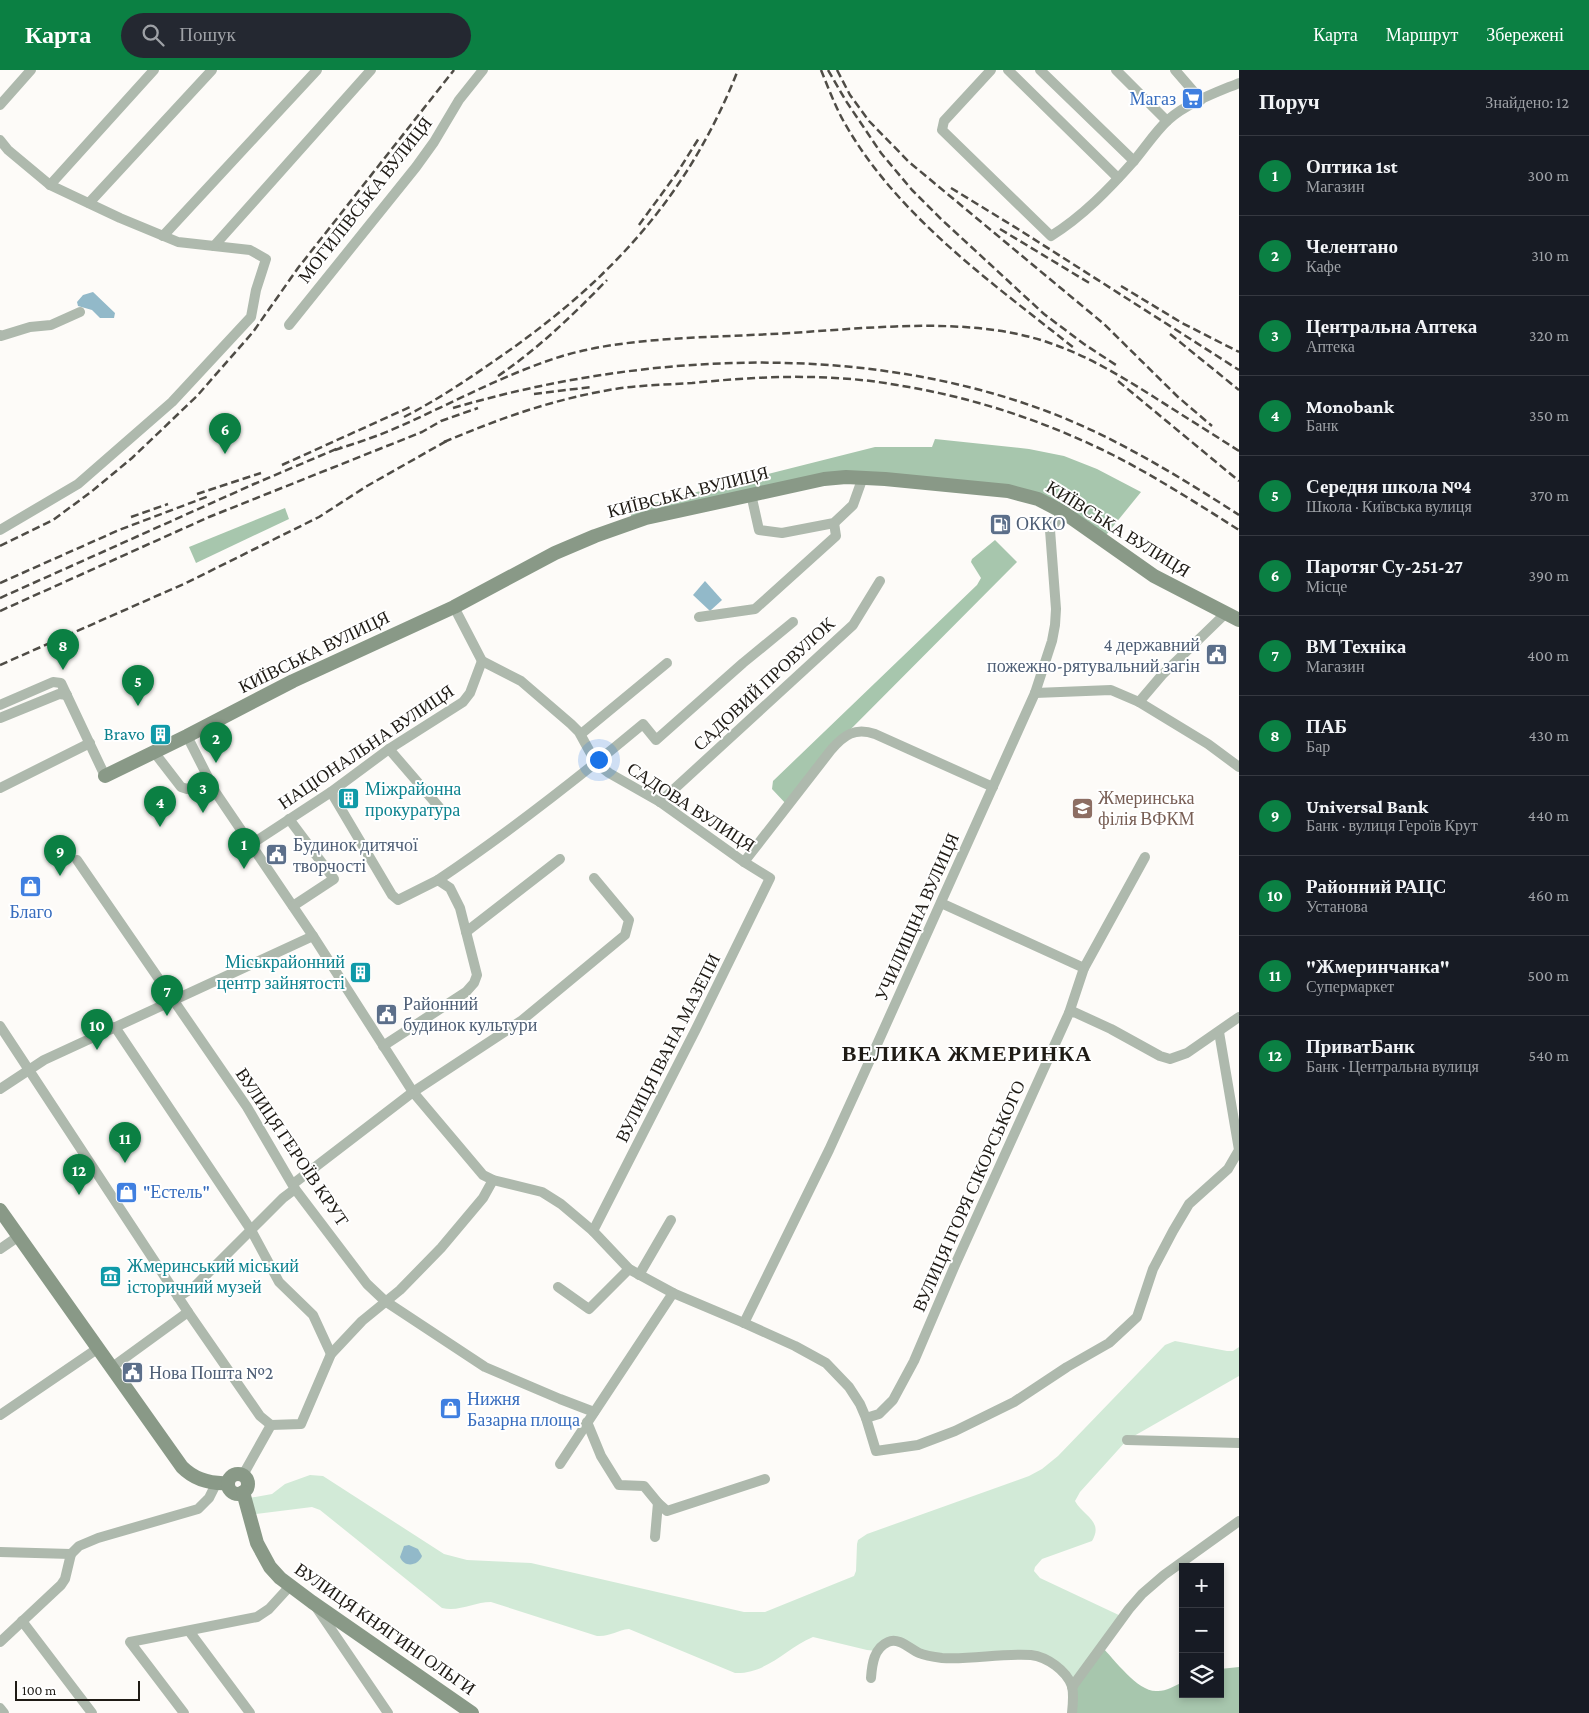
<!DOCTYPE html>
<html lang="uk">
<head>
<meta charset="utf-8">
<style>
	:root { --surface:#171b24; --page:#242831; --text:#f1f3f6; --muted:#9ea1a6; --line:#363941; --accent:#0b8043 }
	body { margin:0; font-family:"Crimson Pro",serif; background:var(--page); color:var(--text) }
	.controls { position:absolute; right:15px; bottom:15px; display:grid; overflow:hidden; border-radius:0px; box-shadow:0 2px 8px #0003 }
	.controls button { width:45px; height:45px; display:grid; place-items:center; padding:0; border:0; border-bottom:1px solid var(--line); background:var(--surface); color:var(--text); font:25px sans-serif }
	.scale { position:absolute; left:15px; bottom:12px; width:125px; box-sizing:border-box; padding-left:5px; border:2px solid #1f1b15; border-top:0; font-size:14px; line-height:18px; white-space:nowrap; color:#1f1b15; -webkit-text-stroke:4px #fff; paint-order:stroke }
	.you { position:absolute; left:598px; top:689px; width:18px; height:18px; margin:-12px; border:4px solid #fff; border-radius:50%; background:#1a73e8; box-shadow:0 0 0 8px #1a73e833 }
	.badge { display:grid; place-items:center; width:32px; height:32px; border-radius:50%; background:var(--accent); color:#fff; font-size:16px; font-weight:700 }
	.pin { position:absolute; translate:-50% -41px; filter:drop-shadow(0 1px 2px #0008) }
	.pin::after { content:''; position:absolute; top:26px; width:18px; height:15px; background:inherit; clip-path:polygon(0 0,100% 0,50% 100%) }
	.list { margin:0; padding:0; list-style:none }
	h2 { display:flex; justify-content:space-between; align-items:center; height:65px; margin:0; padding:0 20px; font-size:21px }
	h2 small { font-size:16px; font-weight:400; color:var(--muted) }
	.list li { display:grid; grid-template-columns:32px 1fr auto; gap:15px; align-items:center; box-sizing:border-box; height:80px; padding:0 20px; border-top:1px solid var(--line) }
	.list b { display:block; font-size:19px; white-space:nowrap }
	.list p { margin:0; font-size:16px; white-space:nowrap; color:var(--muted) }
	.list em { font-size:16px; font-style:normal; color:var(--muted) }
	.icon { flex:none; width:28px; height:28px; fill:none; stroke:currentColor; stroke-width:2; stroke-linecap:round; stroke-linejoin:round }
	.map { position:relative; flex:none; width:1239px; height:1643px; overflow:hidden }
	header { display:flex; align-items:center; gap:30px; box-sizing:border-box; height:70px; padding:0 25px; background:var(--accent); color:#fff }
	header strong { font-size:24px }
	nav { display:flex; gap:28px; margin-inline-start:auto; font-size:18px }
	.search { width:350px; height:45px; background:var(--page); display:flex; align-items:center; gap:12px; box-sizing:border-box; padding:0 18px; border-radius:28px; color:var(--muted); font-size:19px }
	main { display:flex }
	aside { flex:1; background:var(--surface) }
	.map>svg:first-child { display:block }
</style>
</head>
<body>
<header>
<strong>Карта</strong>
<div class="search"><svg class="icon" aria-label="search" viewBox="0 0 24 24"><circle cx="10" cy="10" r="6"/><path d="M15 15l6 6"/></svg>Пошук</div>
<nav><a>Карта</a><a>Маршрут</a><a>Збережені</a></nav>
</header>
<main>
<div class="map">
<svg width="1239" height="1643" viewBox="0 0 1239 1643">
	<rect width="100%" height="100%" fill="#fdfbf8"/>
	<path fill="#d2ead7" d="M1175,1271L1227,1281H1233L1239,1277V1306L1127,1370L1080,1422L1075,1431C1083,1446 1104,1451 1092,1471L1042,1489L1035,1497L1034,1501L1040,1508L1123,1547L1072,1617L1042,1588H943L898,1571L877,1581L867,1580L813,1567C785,1579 767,1604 735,1603L629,1559C617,1560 610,1567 597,1566L491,1532C474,1532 460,1542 442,1538L320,1440L312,1437L249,1445L244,1429L272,1424L285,1414L310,1405L323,1406L444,1484L467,1490L531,1493L744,1542H765L854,1506L856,1501L857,1474L858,1470L867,1464L1029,1406L1042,1399L1058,1386L1165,1275Z"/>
	<g fill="#a7c6ad">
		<path d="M935,369L1029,379L1064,386L1097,399L1141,422L1102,470L1038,429L863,408L633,452L629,439L875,377H932Z"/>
		<path d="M285,438L289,449L196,493L189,477Z"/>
		<path d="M995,470L1017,492L838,672L788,736L772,719L773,711L977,515L981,508L971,492L972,489Z"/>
		<path d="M1101,1576C1115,1590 1137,1621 1156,1621C1165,1622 1174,1616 1183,1612V1624H1220V1599L1239,1597V1643H1072V1617Z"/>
	</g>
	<g fill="#92b9c9">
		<path d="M93,222L115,243L114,248H100L92,240L78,236L77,232L83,225Z"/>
		<path d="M705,511L722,530L710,541L693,525Z"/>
		<path d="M409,1475L418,1479L422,1486C418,1496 404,1498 400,1487L404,1476Z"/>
	</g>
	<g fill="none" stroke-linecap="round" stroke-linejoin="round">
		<g stroke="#aeb9ad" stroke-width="10">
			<path d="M991,0L944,51L942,60L1051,166C1083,146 1109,119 1133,92C1145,78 1155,62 1168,50C1187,33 1215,23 1239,13"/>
			<path d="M1008,0L1118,108"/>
			<path d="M1040,0L1134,91"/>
			<path d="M1116,0L1167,51"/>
			<path d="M1175,0L1201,30"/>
			<path d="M0,35L31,0"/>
			<path d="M0,70L8,80L50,115L120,148L178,172L250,180L266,189L256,220L251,247L172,332L78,414L0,460"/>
			<path d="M50,115L154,0"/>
			<path d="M89,133L212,0"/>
			<path d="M163,166L317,0"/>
			<path d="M214,176L371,0"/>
			<path d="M289,255L416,97L434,72L459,30L483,0"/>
			<path d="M0,265L1,266L30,257L51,255L80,242"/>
			<path d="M751,424L759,460L782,463L834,453L853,435L863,407"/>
			<path d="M454,537L482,591L521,611L571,654L579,662L596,693L609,703L660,732L744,792L770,808L696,959L593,1161"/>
			<path d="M699,547L755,539L836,466L834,453"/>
			<path d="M1035,623L1111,620L1139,632L1208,674L1239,697"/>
			<path d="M1139,632L1162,605L1226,543"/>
			<path d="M0,635L53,612L61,613L105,706"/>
			<path d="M0,648L59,624L67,625"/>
			<path d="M581,664L667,593"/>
			<path d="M187,666L216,723L313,866L413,1022L483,1105L493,1110L542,1122L561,1134L593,1161L629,1199L673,1223L744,1253L795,1276L826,1293L849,1317L860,1334L866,1348L876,1381L918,1375L955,1361L1014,1332L1067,1297L1109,1273L1137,1247L1153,1199L1173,1161L1189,1134L1228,1099L1239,1080L1219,962"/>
			<path d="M389,679L439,737"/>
			<path d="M154,682L181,717L187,719L208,709"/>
			<path d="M0,718L90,673"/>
			<path d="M331,722L392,825L398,830L438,810L450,818L460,838L477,905L474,913L466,922L383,976"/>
			<path d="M660,732L853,555L880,511"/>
			<path d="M289,749L334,809L293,836"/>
			<path d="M250,775L331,722L389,679L463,632L470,623L482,591"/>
			<path d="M77,790L247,1037L295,1119L367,1214L385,1231L485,1297L560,1329L594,1342"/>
			<path d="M744,792L831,680C844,665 855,657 875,664L993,717"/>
			<path d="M438,810C509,762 577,709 643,654L656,670L743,593L793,552"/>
			<path d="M941,833L1084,898L1069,943"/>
			<path d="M466,862L560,789"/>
			<path d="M1084,898L1145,787"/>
			<path d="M0,956L188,1242L260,1346L271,1355L301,1354L331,1284L362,1251L400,1220L441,1178L483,1128L493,1110"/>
			<path d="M115,957L251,1160L279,1212L313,1245L331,1284"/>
			<path d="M0,1019L44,990L313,866"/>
			<path d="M293,1114L413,1022L521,951L625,865L629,850L594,808"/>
			<path d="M0,1179L19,1166"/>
			<path d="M639,1205L671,1150"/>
			<path d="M558,1217L589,1239L629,1199"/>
			<path d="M178,1227L194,1217L283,1128L295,1119"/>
			<path d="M744,1253L829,1080L861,1010L1035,623L1052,571L1055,555L1056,539L1050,460L1063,442"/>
			<path d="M111,1298L188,1242"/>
			<path d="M0,1345L97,1279"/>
			<path d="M866,1348L879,1344L893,1330L914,1291L955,1195L1069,943L1074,942L1111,959L1160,986L1170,989L1187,983L1239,947"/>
			<path d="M587,1352L601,1386L619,1415L644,1416L658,1433L667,1441L765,1409"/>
			<path d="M1127,1370L1239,1373"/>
			<path d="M560,1394L673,1223"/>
			<path d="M245,1407L243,1405L271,1355"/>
			<path d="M655,1467L658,1433"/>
			<path d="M0,1482L71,1484"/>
			<path d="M316,1537L388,1643"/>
			<path d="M22,1551L92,1643"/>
			<path d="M189,1561L250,1643"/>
			<path d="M0,1572L61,1515L65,1509L71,1484L79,1476L98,1468L198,1439L209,1428L216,1414"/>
			<path d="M871,1608C872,1594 874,1578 888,1572C899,1567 910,1579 919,1583C926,1586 934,1587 942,1588C971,1590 1001,1583 1031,1585C1047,1587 1066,1600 1072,1616C1074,1625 1073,1634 1072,1643"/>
			<path d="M1072,1617L1129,1539L1142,1524L1164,1505L1239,1451"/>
			<path d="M0,1638L4,1643"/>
			<path d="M184,1643L130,1572L257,1547L269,1539L290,1516"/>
		</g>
		<g stroke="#899987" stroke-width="14">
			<path d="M105,706L187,666L293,611L454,537L555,483L595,466L646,448L824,409L846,407L885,409L1008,421L1038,429L1063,442L1154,506L1239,550"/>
			<path d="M0,1140L182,1397C194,1409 210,1414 228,1413"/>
			<circle cx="238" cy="1414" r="10"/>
			<path d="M243,1422L257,1473L270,1497L280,1508L312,1532L472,1643"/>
		</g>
		<g stroke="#4f4c46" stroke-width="2.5" stroke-dasharray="8 4" stroke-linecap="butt">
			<path d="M821,0C828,17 835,36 844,52C897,146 991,212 1074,278"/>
			<path d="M828,0L846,31L881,83L912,120L941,149L1044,244L1084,274L1119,297"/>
			<path d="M837,0L850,25L869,51L909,92L1104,254L1178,327L1212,356"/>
			<path d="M951,118L1018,159L1239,300"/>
			<path d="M639,155L677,103L699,68"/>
			<path d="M1000,159L1091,214"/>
			<path d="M1121,216L1182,253L1239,282"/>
			<path d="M1170,264L1239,320"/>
			<path d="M498,306C539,278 573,245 607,210"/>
			<path d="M1118,311L1239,411"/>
			<path d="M534,324L591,317"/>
			<path d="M453,338C644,282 866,271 1054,344C1120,370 1180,407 1239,445"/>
			<path d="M404,347C437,330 467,310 497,289C609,212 688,127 738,0"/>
			<path d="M444,372C496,350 548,331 604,321C633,315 663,315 692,313C760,306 830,303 897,315C972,327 1045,351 1113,385C1156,407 1198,434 1239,460"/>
			<path d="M335,380C353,374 372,368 389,361C445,337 498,307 556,288C620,267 703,268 771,264C858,260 963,244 1047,272C1086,285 1119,305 1154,327C1182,345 1211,363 1239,381"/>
			<path d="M282,395L410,337"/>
			<path d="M197,424L261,403"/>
			<path d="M131,447L168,434"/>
			<path d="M0,476L53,450L91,422L132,388L197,326L253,262L298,198L454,0"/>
			<path d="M0,513L119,460L209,426"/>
			<path d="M0,528L254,414L341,377"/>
			<path d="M0,541L209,447L422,362L441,351L478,338"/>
			<path d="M0,595L186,513L319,447L367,416L450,369"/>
		</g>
	</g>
	<defs>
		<symbol id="supermarket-square" viewBox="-11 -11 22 22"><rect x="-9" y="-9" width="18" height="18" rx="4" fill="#3f7fe0" stroke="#fff"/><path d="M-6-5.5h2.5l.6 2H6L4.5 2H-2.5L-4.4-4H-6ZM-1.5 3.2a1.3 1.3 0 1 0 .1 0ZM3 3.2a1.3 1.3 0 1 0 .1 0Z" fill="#fff"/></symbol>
		<symbol id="fuel-square" viewBox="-11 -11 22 22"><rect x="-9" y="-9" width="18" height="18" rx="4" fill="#5c6f8a" stroke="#fff"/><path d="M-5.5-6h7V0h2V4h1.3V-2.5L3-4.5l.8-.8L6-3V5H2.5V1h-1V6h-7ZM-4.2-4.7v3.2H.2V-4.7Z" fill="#fff"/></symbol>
		<symbol id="civic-square" viewBox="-11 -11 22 22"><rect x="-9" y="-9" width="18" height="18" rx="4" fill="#5c6f8a" stroke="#fff"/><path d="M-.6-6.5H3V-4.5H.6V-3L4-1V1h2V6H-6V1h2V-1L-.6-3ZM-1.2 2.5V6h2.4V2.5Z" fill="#fff"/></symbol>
		<symbol id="building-square" viewBox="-11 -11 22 22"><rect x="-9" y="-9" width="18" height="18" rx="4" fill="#0f9aa8" stroke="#fff"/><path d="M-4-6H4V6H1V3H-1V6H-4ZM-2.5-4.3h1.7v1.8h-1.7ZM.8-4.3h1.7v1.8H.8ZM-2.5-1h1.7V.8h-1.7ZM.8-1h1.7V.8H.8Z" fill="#fff"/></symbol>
		<symbol id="university-square" viewBox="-11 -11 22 22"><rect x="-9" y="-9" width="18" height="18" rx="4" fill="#8d6e63" stroke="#fff"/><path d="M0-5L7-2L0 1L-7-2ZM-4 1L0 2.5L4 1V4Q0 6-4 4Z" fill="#fff"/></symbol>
		<symbol id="shop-square" viewBox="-11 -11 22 22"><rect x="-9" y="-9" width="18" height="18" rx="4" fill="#3f7fe0" stroke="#fff"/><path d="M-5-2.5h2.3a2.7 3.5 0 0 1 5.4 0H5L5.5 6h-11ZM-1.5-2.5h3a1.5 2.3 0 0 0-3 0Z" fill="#fff"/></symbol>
		<symbol id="museum-square" viewBox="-11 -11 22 22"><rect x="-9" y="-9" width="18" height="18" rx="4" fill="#0f9aa8" stroke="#fff"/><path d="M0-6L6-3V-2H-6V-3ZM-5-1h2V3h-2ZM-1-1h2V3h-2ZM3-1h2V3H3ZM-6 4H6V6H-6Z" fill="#fff"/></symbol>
	</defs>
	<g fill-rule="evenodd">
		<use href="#supermarket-square" x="1180" y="16" width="25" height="25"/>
		<use href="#fuel-square" x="988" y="442" width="25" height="25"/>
		<use href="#civic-square" x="1204" y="572" width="25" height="25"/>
		<use href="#building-square" x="148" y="652" width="25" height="25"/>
		<use href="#building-square" x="336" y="716" width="25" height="25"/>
		<use href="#university-square" x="1070" y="726" width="25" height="25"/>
		<use href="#civic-square" x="264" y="772" width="25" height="25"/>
		<use href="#shop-square" x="18" y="804" width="25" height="25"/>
		<use href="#building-square" x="348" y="890" width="25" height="25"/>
		<use href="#civic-square" x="374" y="932" width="25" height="25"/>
		<use href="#shop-square" x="114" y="1110" width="25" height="25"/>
		<use href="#museum-square" x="98" y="1194" width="25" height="25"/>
		<use href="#civic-square" x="120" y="1290" width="25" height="25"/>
		<use href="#shop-square" x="438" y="1326" width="25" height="25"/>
	</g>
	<g text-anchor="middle" stroke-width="4" stroke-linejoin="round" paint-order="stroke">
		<g font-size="18" fill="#366cbe" stroke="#fff" text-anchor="start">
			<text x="1176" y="35" text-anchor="end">Магаз</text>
			<text x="31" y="848" text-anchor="middle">Благо</text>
			<text x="143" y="1128">"Естель"</text>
			<text x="467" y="1335">Нижня<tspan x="467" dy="21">Базарна площа</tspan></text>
		</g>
		<g font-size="18" fill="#1f1b15" stroke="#fff">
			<text transform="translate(365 130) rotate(-52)" y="6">МОГИЛІВСЬКА ВУЛИЦЯ</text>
			<text transform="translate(688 422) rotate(-14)" y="6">КИЇВСЬКА ВУЛИЦЯ</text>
			<text transform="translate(1118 459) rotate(32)" y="6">КИЇВСЬКА ВУЛИЦЯ</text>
			<text transform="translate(314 582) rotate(-26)" y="6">КИЇВСЬКА ВУЛИЦЯ</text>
			<text transform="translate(764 614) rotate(-43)" y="6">САДОВИЙ ПРОВУЛОК</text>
			<text transform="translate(366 677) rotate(-34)" y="6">НАЦІОНАЛЬНА ВУЛИЦЯ</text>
			<text transform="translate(691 737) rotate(33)" y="6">САДОВА ВУЛИЦЯ</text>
			<text transform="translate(917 847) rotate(-66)" y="6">УЧИЛИЩНА ВУЛИЦЯ</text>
			<text transform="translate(668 978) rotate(-63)" y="6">ВУЛИЦЯ ІВАНА МАЗЕПИ</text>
			<text transform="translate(292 1077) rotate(56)" y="6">ВУЛИЦЯ ГЕРОЇВ КРУТ</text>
			<text transform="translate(969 1126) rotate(-66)" y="6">ВУЛИЦЯ ІГОРЯ СІКОРСЬКОГО</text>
			<text transform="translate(385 1559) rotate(35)" y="6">ВУЛИЦЯ КНЯГИНІ ОЛЬГИ</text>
		</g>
		<g font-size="18" fill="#4e5e75" stroke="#fff" text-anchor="start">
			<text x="1016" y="460">ОККО</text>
			<text x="1200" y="581" text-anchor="end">4 державний<tspan x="1200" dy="21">пожежно-рятувальний загін</tspan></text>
			<text x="293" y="781">Будинок дитячої<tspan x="293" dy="21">творчості</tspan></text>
			<text x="403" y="940">Районний<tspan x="403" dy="21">будинок культури</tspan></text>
			<text x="149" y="1309">Нова Пошта №2</text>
		</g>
		<g font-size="18" fill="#0d838f" stroke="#fff" text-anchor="end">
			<text x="145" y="670">Bravo</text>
			<text x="365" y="725" text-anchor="start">Міжрайонна<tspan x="365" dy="21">прокуратура</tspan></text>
			<text x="345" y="898">Міськрайонний<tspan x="345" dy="21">центр зайнятості</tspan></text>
			<text x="127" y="1202" text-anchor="start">Жмеринський міський<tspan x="127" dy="21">історичний музей</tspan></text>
		</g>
		<g font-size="18" fill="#785e54" stroke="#fff" text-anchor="start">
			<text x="1098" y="734">Жмеринська<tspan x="1098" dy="21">філія ВФКМ</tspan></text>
		</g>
		<g font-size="22" font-weight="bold" letter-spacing="1" fill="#1f1b15" stroke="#fff">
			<text x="967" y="991">ВЕЛИКА ЖМЕРИНКА</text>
		</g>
	</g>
</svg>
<div class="controls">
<button>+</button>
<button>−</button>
<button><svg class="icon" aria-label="layers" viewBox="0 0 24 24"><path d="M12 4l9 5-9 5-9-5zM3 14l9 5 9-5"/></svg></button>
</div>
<div class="scale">100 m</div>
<div class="you"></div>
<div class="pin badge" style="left:244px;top:799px">1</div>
<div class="pin badge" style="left:216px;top:693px">2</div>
<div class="pin badge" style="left:203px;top:743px">3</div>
<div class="pin badge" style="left:160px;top:757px">4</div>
<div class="pin badge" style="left:138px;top:636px">5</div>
<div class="pin badge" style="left:225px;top:384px">6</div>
<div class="pin badge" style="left:167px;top:946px">7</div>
<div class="pin badge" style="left:63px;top:600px">8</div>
<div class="pin badge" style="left:60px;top:806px">9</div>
<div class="pin badge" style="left:97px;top:980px">10</div>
<div class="pin badge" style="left:125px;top:1093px">11</div>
<div class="pin badge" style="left:79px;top:1125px">12</div>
</div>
<aside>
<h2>Поруч<small>Знайдено: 12</small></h2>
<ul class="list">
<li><span class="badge">1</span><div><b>Оптика 1st</b><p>Магазин</p></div><em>300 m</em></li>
<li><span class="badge">2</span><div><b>Челентано</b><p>Кафе</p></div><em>310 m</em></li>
<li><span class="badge">3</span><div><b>Центральна Аптека</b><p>Аптека</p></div><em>320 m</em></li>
<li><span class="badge">4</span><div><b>Monobank</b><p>Банк</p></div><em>350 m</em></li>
<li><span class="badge">5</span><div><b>Середня школа №4</b><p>Школа · Київська вулиця</p></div><em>370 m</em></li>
<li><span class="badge">6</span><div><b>Паротяг Су-251-27</b><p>Місце</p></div><em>390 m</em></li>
<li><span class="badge">7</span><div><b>ВМ Техніка</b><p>Магазин</p></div><em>400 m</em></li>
<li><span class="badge">8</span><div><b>ПАБ</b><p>Бар</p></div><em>430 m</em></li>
<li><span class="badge">9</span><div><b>Universal Bank</b><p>Банк · вулиця Героїв Крут</p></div><em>440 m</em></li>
<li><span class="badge">10</span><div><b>Районний РАЦС</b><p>Установа</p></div><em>460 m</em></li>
<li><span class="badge">11</span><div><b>&quot;Жмеринчанка&quot;</b><p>Супермаркет</p></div><em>500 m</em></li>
<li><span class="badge">12</span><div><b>ПриватБанк</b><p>Банк · Центральна вулиця</p></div><em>540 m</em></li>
</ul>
</aside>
</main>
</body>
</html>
